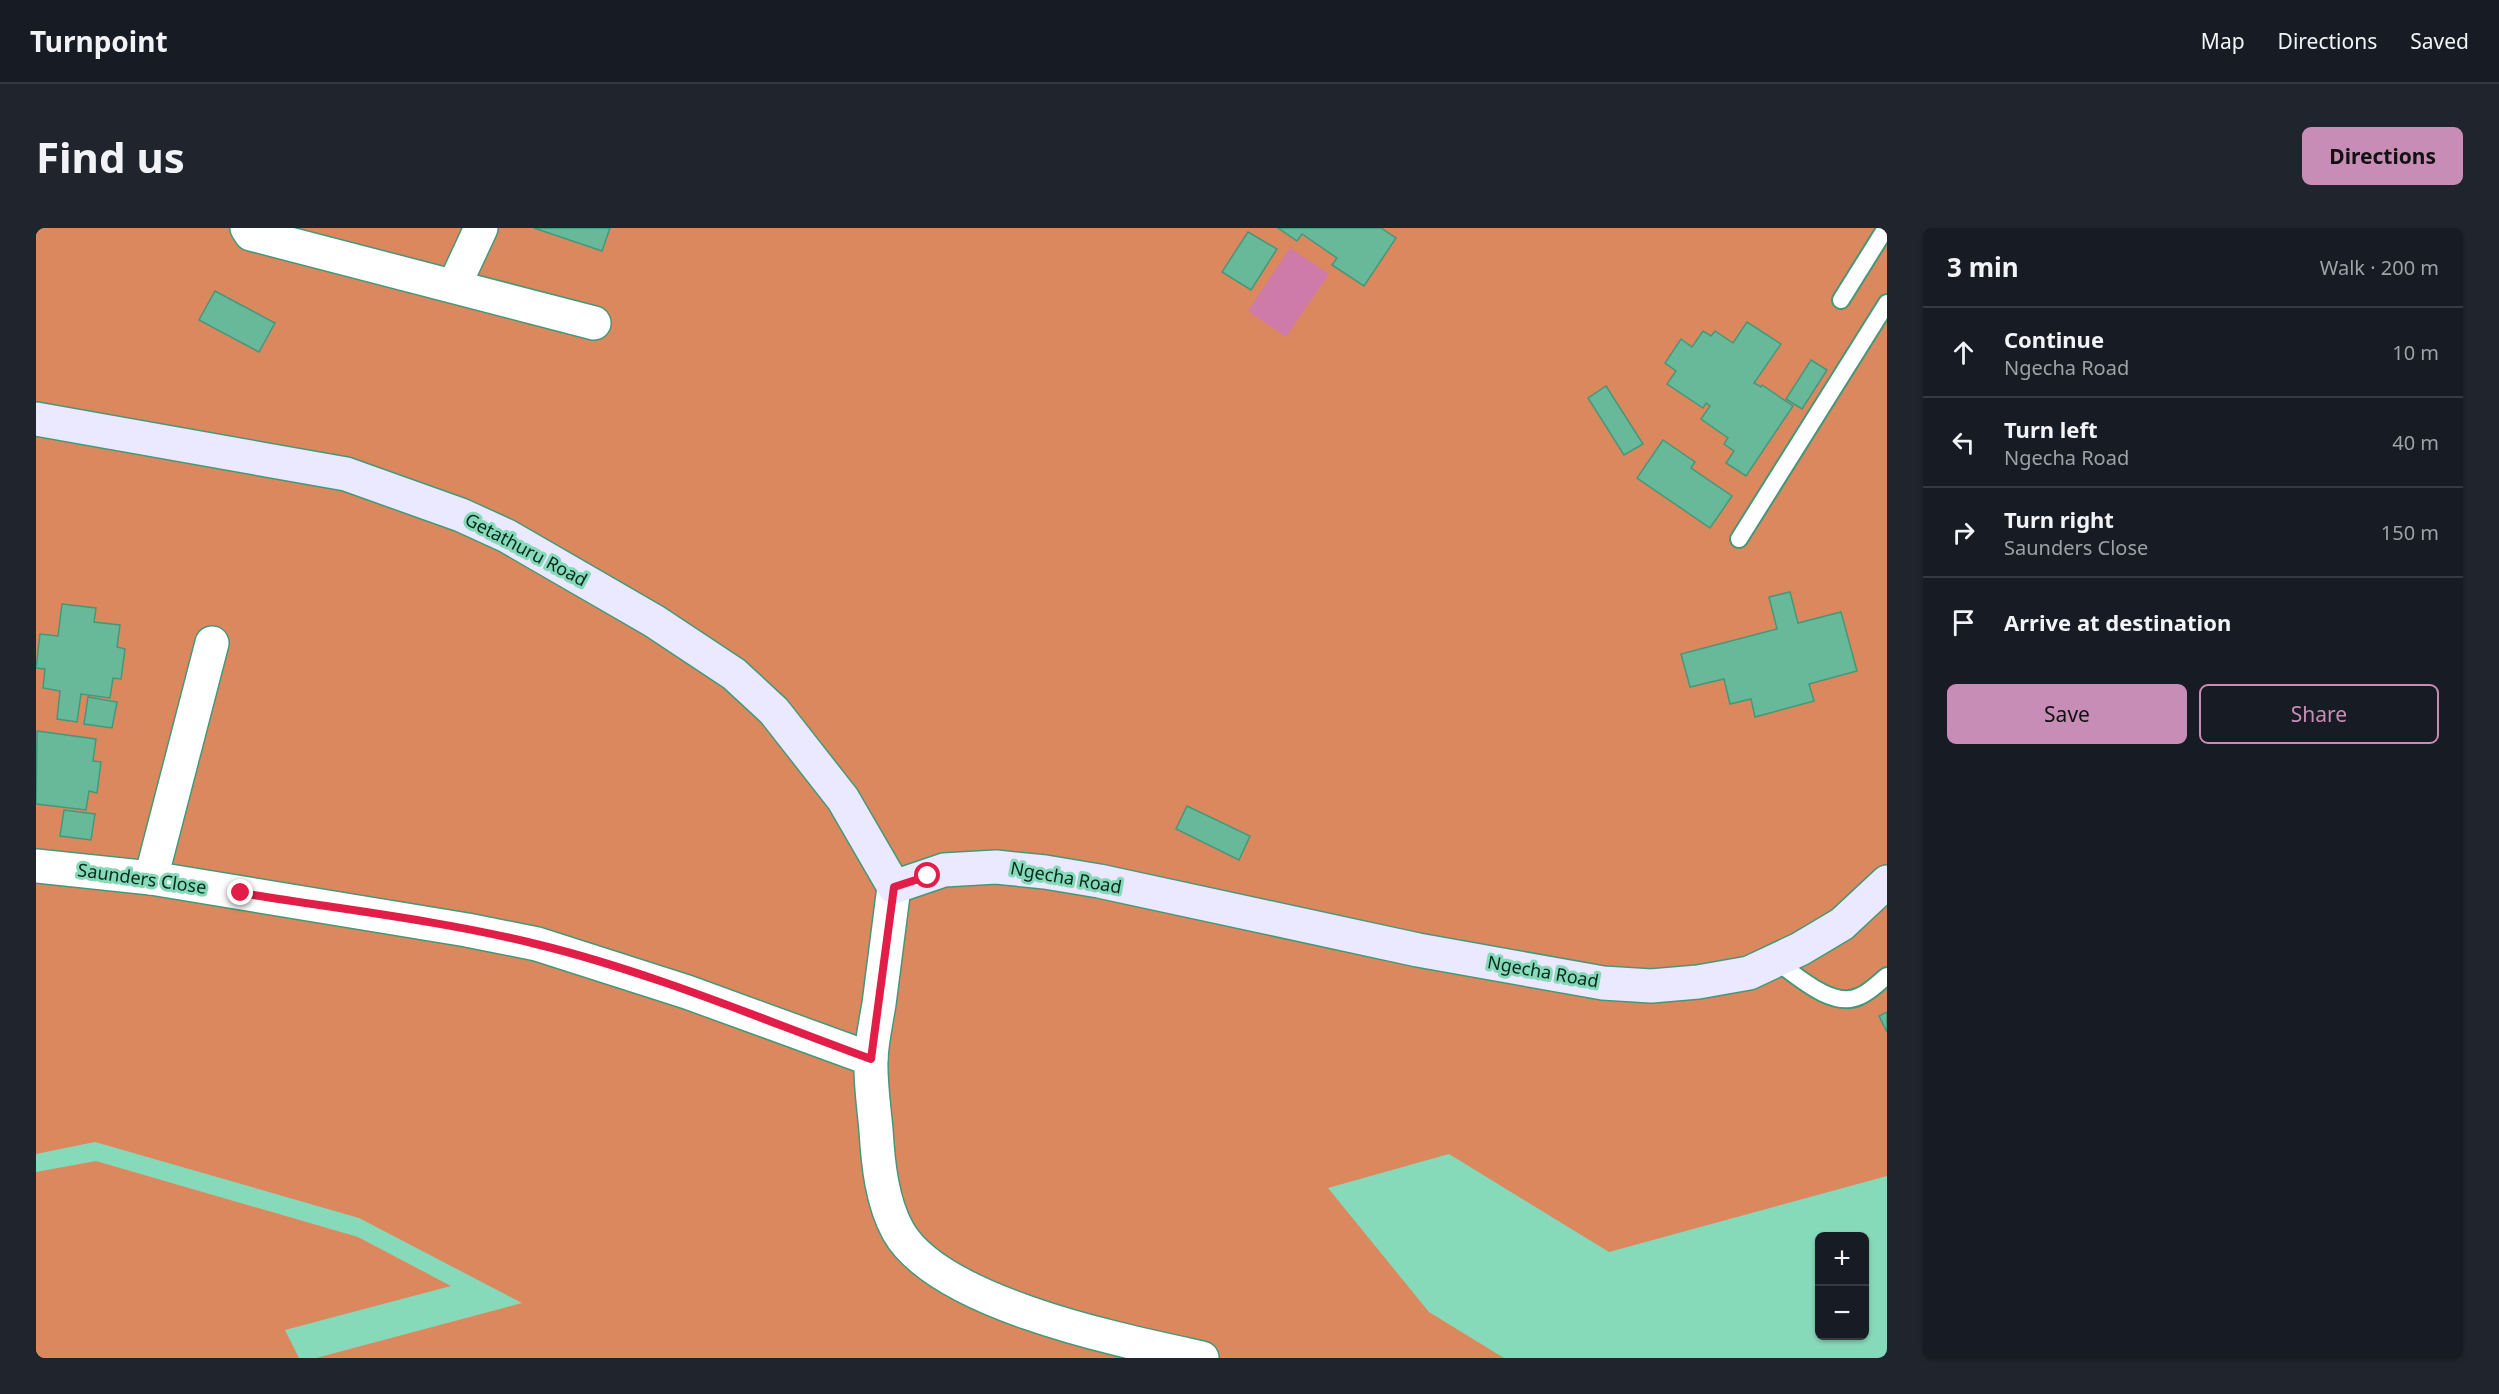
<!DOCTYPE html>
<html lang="en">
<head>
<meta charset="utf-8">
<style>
	:root { --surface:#171b24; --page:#20242c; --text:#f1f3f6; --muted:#9ea1a6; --line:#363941; --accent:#c88db7 }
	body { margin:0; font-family:"Noto Sans",sans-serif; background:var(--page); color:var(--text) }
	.controls { position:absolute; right:18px; bottom:18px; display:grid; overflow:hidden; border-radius:9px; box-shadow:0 2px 4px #0004 }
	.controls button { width:54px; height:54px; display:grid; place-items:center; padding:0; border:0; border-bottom:2px solid var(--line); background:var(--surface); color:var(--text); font:30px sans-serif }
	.stop { position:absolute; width:18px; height:18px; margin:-14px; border:4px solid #e11d48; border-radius:50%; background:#fff }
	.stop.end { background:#e11d48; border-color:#fff; box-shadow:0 2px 6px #0008 }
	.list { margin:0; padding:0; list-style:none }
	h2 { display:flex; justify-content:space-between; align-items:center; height:78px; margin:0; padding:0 24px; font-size:26px }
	h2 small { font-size:20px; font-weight:400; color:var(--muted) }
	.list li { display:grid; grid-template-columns:39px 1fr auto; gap:18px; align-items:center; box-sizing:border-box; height:90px; padding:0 24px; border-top:2px solid var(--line) }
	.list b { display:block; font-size:22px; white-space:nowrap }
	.list p { margin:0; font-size:20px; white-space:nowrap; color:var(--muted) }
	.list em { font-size:20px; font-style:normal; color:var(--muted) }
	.actions { display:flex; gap:12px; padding:18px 24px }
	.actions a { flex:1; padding:14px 0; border:2px solid var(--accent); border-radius:9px; text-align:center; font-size:21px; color:var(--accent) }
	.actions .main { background:var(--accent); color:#111 }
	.icon { flex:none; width:33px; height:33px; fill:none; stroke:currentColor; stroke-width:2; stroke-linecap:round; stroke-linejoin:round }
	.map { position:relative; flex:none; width:1851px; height:1130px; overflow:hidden; border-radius:9px }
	header { display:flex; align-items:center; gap:36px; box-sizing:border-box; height:84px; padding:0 30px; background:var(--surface); border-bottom:2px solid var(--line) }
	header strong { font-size:28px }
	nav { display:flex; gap:33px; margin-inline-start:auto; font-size:21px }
	.intro { display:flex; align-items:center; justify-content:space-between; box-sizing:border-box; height:144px; padding:0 36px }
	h1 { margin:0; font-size:42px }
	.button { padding:15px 27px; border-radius:9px; background:var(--accent); color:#111; font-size:21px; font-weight:700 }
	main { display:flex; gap:36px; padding:0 36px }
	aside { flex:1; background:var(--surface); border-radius:9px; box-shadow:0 2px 4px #0004 }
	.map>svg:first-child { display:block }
</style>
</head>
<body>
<header>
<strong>Turnpoint</strong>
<nav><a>Map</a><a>Directions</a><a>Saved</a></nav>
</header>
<div class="intro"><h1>Find us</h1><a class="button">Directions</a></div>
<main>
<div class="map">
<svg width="1851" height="1130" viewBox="0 0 1851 1130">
	<rect width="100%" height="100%" fill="#87dab9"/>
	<g fill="#db885f">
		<path d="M0,0H1851V948L1573,1024L1413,926L1292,960L1393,1084L1468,1130H280L486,1075L323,990L59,914L0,926Z"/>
		<path d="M60,933L322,1009L415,1058L249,1102L263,1130H0V944Z"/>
	</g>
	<path fill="#cf7ba9" d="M1254,20L1293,46L1250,109L1212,83Z"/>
	<g fill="#67b999" stroke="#44987a" stroke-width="1.5">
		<path d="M498,0H574L566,23Z"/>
		<path d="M1242,0H1345L1360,10L1328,58L1296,37L1301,30L1266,6L1261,13Z"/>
		<path d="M1212,4L1241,21L1215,62L1186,44Z"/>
		<path d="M179,63L239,95L223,124L163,92Z"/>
		<path d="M1711,94L1745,116L1718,155L1725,159L1726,157L1757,178L1710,248L1690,235L1698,223L1688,216L1692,210L1665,191L1674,178L1670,175L1667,180L1631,156L1640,143L1629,135L1645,111L1656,119L1667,103L1675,108L1679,103L1697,115Z"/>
		<path d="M1775,132L1791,142L1766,181L1750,171Z"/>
		<path d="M1570,158L1607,216L1588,227L1552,170Z"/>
		<path d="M1627,212L1659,234L1655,240L1696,268L1674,300L1601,250Z"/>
		<path d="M1754,364L1762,395L1805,384L1821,443L1773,456L1778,473L1719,489L1715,471L1694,476L1688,451L1654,459L1645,426L1741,401L1733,369Z"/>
		<path d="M26,376L60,380L58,394L84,397L81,419L89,421L85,451L77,450L74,470L45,466L41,494L21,491L24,463L7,460L9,441L0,440L4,406L22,408Z"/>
		<path d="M52,469L81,474L76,500L48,496Z"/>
		<path d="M1,503L60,511L57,533L65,534L61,565L53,563L50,582L0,576Z"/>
		<path d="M1151,578L1214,608L1203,632L1140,601Z"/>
		<path d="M28,582L59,586L55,612L24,608Z"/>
		<path d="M1851,784V804L1843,788Z"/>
	</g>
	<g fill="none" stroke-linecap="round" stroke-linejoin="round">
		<defs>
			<g id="service">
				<path d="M1805,72L1850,0"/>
				<path d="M1703,311L1851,75"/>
				<path d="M1740,733C1760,747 1797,782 1824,768C1834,764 1843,754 1851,748"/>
			</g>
			<g id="minor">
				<path d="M211,0L215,6L558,95"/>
				<path d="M418,58L445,0"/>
				<path d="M0,638L115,650L431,702L501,716L651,764L835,831"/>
				<path d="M115,650L176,415"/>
			</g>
			<path id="tertiary" d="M858,659C853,698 848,737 843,776C840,794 836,812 835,830C834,854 838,879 840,902C842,936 846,974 862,1003C903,1076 1088,1113 1166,1130"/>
			<path id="secondary" d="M0,191L310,246L425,287L471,308L618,393L698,446L738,483L807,571L858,659L908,642L960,639L1009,644L1063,653L1382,722L1567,755L1615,758L1662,754L1713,745L1764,721L1806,696L1851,654"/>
		</defs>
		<use href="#service" stroke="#449879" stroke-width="20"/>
		<use href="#minor" stroke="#449879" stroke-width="36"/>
		<use href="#tertiary" stroke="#449879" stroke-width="36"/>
		<use href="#secondary" stroke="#449879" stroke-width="36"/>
		<use href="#service" stroke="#fff" stroke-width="16"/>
		<use href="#minor" stroke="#fff" stroke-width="33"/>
		<use href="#tertiary" stroke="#fff" stroke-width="33"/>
		<use href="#secondary" stroke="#eae9ff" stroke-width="33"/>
	</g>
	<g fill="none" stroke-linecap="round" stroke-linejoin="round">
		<path stroke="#e11d48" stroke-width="8" d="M205,665C303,681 403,692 500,716C615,744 725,791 835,831L858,659L892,648"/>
	</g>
	<g text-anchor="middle" stroke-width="6" stroke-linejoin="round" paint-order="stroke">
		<g font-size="18" fill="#04291d" stroke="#87dab9">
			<text transform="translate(490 322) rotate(28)" y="6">Getathuru Road</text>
			<text transform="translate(1030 650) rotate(10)" y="6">Ngecha Road</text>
			<text transform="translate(106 651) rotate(8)" y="6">Saunders Close</text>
			<text transform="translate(1507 744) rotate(10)" y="6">Ngecha Road</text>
		</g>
	</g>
</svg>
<div class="controls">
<button>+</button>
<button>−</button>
</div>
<div class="stop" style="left:892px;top:648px"></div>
<div class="stop end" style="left:205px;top:665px"></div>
</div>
<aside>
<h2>3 min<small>Walk · 200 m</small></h2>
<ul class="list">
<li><svg class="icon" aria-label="ahead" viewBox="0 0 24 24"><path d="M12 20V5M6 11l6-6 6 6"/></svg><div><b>Continue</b><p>Ngecha Road</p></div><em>10 m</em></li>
<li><svg class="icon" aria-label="left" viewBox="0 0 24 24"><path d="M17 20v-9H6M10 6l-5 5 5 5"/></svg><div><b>Turn left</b><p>Ngecha Road</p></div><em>40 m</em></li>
<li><svg class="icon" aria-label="right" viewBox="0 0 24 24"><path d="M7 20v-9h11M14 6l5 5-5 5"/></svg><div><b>Turn right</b><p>Saunders Close</p></div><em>150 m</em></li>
<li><svg class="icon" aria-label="arrive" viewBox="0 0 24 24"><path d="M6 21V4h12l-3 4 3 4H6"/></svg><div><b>Arrive at destination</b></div></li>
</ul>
<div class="actions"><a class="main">Save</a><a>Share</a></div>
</aside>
</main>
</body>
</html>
